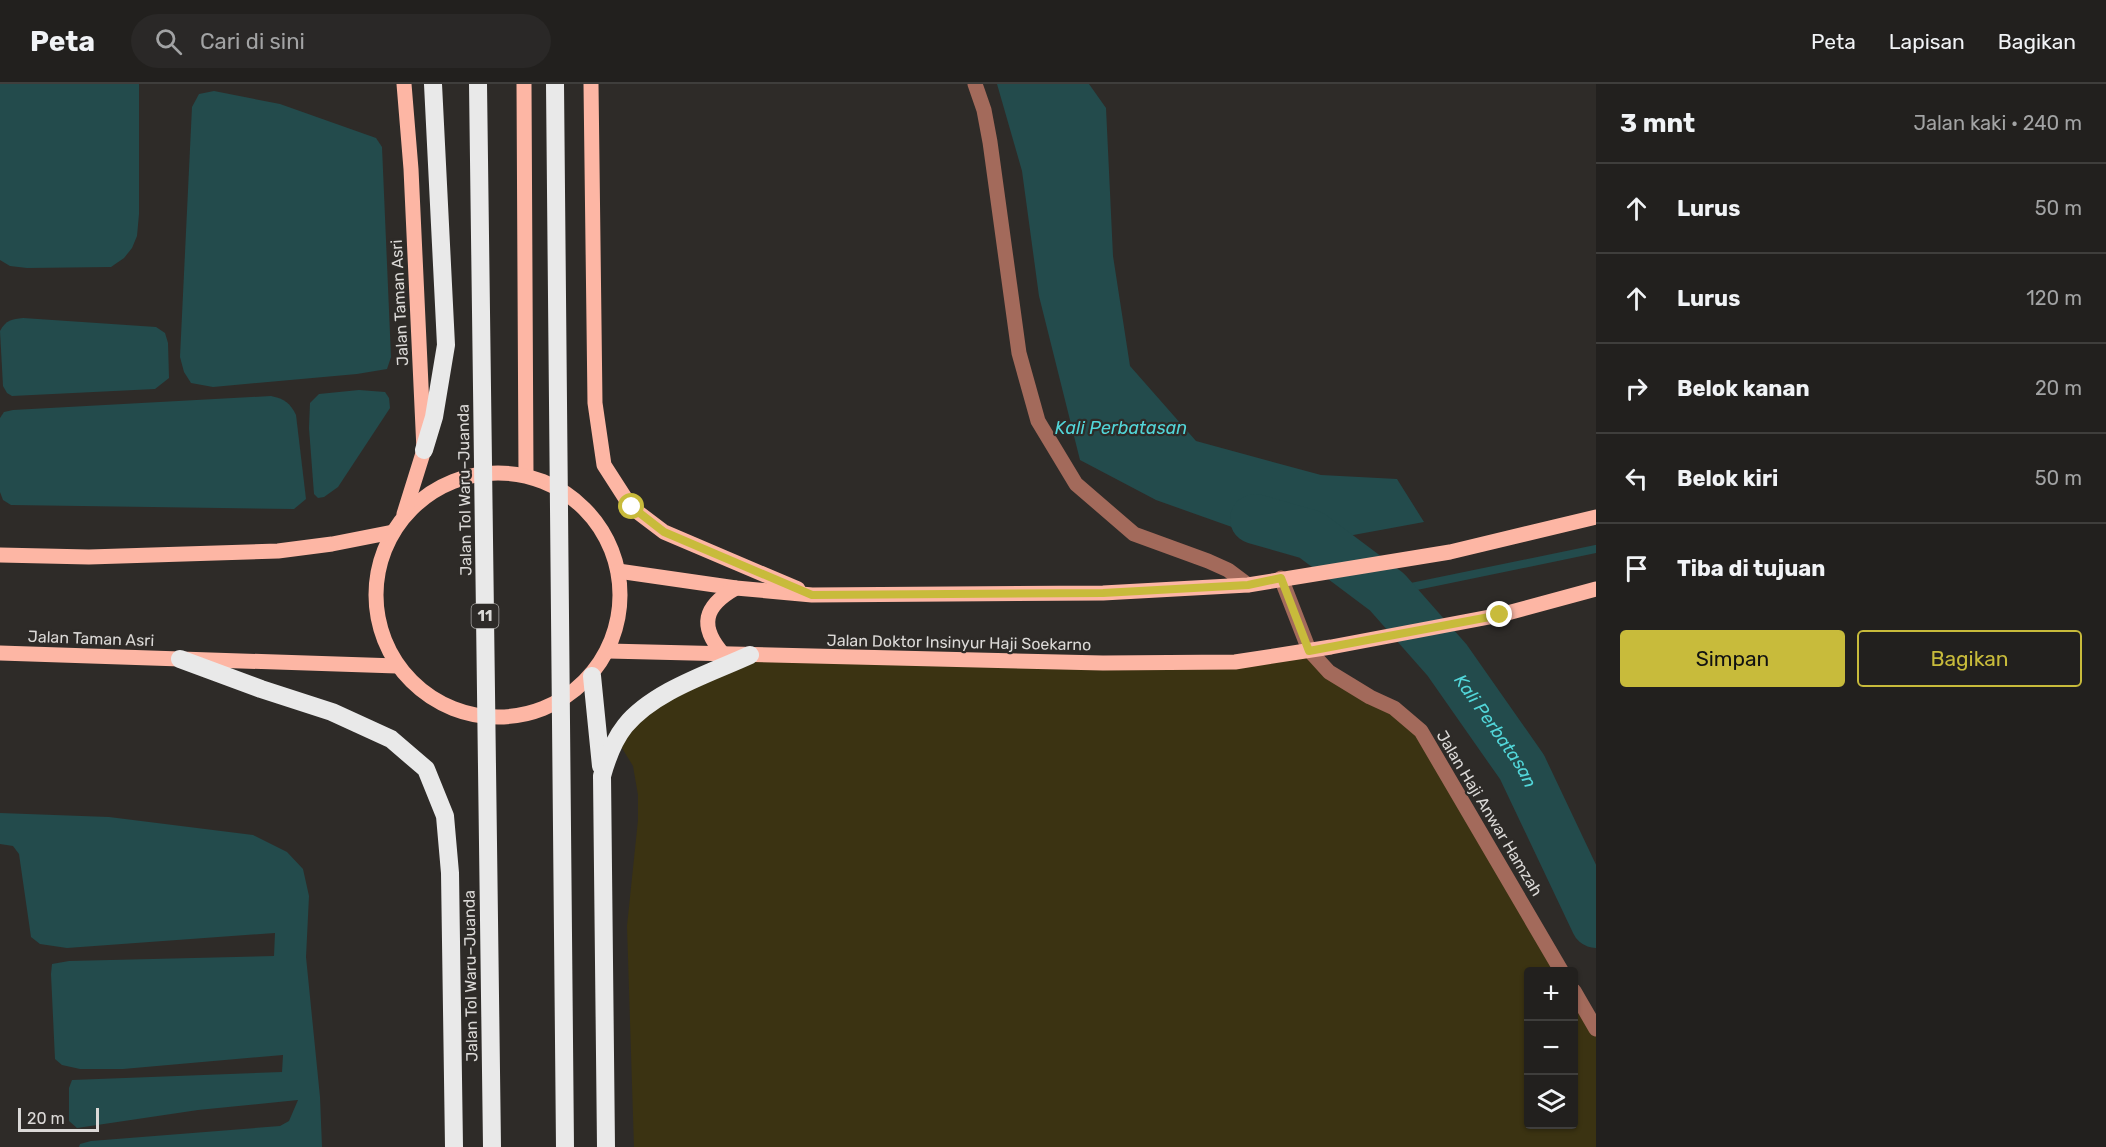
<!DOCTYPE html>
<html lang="id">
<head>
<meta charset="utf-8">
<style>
	:root { --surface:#22201e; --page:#2a2827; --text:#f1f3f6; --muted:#a2a3a4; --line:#3f3e3c; --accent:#c8bb3b }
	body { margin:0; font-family:Rubik,sans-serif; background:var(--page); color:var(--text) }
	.controls { position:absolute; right:18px; bottom:18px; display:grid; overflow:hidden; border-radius:6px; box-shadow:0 2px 4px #0004 }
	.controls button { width:54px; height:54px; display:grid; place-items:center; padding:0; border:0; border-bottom:2px solid var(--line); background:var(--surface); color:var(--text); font:30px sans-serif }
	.scale { position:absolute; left:18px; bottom:15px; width:81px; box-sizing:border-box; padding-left:6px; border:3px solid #dbd9d7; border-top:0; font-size:16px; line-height:21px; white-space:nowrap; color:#dbd9d7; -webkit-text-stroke:4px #2e2b28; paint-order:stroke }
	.stop { position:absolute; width:18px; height:18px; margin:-14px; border:4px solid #c8bb3b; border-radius:50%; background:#fff }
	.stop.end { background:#c8bb3b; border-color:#fff; box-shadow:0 2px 6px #0008 }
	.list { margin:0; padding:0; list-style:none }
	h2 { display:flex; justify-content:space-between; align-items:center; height:78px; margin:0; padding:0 24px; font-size:26px }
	h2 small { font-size:20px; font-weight:400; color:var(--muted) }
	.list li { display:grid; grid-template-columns:39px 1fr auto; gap:18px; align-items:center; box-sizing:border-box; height:90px; padding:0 24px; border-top:2px solid var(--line) }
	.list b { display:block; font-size:22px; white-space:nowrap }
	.list em { font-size:20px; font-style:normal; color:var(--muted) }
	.actions { display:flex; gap:12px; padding:18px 24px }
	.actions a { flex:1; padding:14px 0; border:2px solid var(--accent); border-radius:6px; text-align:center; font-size:21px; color:var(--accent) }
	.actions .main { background:var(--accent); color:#111 }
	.icon { flex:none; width:33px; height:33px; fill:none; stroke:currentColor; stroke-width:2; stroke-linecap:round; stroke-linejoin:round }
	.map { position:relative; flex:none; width:1596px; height:1063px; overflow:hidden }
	header { display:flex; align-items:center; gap:36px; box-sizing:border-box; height:84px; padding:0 30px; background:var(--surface); border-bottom:2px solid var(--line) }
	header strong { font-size:28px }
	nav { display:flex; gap:33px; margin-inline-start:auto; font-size:21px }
	.search { width:420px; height:54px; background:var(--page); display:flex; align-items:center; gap:15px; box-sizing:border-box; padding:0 21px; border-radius:33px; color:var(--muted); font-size:22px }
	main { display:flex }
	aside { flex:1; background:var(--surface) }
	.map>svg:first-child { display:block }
</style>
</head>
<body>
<header>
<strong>Peta</strong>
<div class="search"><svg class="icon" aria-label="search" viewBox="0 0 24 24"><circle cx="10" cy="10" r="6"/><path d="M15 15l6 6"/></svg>Cari di sini</div>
<nav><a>Peta</a><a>Lapisan</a><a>Bagikan</a></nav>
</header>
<main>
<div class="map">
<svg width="1596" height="1063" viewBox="0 0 1596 1063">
	<rect width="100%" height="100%" fill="#2e2b28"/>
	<path fill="#3b3312" d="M1309,566L1408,636L1562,887L1528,888V1040H1574V907L1596,945V1063H634L627,842L638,736V711L633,682L617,656L626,641L750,571L1103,579Z"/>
	<g fill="#234b4c">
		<path d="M0,0H139V130L137,152L132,164L124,174L111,183L27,184L10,182L0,176Z"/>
		<path d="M997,0H1089L1106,24L1113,172L1130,282L1196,357L1321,391L1397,395L1424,438L1288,463L1156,416L1080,376L1039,212L1022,87Z"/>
		<path d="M214,7L280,20L376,54L382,63L391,273L387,285L357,290L213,303L191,299L184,288L180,273L192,23L199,10Z"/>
		<path d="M23,234L156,243L165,249L168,259L169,294L155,305L12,312L7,309L3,302L0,247C6,236 12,235 23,234Z"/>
		<path d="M359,306L385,308L389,314L390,324L338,403L324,413L318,414L314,410L309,344L310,319L319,310Z"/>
		<path d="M271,312C285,315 290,319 296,331L306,415L294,425L11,421L3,416L0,408V334L4,328L13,326Z"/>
		<path d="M0,729L109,733L253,751L287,768L303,785L309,812L306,873L320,1013L322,1063H79L80,1060L91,1057L280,1042L289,1037L298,1016L198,1026L77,1044L69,1037V1004L72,996L282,988L283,971L123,985H80L62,981L55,975L51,890L52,880L69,877L274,872L275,849L67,864L40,860L31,853L19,770L13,762L0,760Z"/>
	</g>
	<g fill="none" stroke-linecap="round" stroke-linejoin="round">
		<path stroke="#234b4c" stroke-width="8" d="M1387,508L1596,465"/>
		<path stroke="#234b4c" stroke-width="50" id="s1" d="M1255,435L1311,451L1387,508L1447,576L1522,683L1596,839"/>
		<g stroke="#a36a5b" stroke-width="15">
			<path d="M975,0L984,26L990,58L1019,269L1038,337L1076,400L1134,450L1208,477L1228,486L1248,501"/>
			<path d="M1281,494L1309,566L1329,588L1370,613L1394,624L1421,647L1562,888"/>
			<path d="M1574,907L1596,945"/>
		</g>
		<g stroke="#fdb6a4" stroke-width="15">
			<path d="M524,0L526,391"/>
			<path d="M591,0L595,319L604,381L631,423L664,448L798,505"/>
			<circle cx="498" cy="511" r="122"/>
			<path d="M404,430L424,366L411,85L404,0"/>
			<path d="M0,471L89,473L278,467L332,460L393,448"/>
			<path d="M618,487L736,504L812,511L1103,509L1248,501L1450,468L1596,433"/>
			<path d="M608,567L1103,579L1235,578L1331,563L1500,531L1596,505"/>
			<path d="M0,569L397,582"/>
			<path d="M724,571C698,542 704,522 736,504"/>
		</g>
		<g stroke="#e9e9e9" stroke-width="18">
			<path d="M478,0L492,1063"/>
			<path d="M555,0L565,1063"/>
			<path d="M424,366L434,333L446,261L433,0"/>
			<path d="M180,575L261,605L332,628L391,655L426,685L445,732L450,789L454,1063"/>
			<path d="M592,592L601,682"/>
			<path d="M606,1063L602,692C607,674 613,657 625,642C653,607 711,589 750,571"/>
		</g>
	</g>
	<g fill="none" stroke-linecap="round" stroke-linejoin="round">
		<path stroke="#c8bb3b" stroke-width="8" d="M632,423L664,448L812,511L1103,509L1248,501L1281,494L1309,567L1500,531"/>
	</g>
	<g text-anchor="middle" stroke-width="4.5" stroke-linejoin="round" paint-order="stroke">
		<rect fill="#2e2b28" stroke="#a7a5a2" stroke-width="1.5" x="471.5" y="520" width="27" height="24" rx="4.5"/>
		<g font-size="15" font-weight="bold" fill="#dbd9d7">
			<text x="485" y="537">11</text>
		</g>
		<g font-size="16" fill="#dbd9d7" stroke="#2e2b28">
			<text transform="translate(399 219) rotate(-93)" y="6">Jalan Taman Asri</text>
			<text transform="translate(464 406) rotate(-91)" y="6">Jalan Tol Waru–Juanda</text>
			<text transform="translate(91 554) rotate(2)" y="6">Jalan Taman Asri</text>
			<text transform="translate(959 558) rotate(1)" y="6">Jalan Doktor Insinyur Haji Soekarno</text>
			<text transform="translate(1490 729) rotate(59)" y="6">Jalan Haji Anwar Hamzah</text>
			<text transform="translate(470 892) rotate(-91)" y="6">Jalan Tol Waru–Juanda</text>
		</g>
		<g font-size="18" font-style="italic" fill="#52d6d9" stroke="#2e2b28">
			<text x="1121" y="350">Kali Perbatasan</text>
			<text dy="6" stroke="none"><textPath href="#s1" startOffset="330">Kali Perbatasan</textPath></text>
		</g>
	</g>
</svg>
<div class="controls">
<button>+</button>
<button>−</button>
<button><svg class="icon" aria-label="layers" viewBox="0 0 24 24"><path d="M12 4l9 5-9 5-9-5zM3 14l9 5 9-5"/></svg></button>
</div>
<div class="scale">20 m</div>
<div class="stop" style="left:632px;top:423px"></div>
<div class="stop end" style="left:1500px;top:531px"></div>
</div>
<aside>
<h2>3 mnt<small>Jalan kaki · 240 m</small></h2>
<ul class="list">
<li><svg class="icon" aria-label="ahead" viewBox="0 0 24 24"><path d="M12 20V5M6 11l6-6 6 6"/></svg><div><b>Lurus</b></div><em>50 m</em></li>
<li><svg class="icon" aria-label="ahead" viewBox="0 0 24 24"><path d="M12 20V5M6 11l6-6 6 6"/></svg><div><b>Lurus</b></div><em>120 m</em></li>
<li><svg class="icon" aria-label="right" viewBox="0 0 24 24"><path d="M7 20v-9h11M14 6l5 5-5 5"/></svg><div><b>Belok kanan</b></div><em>20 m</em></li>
<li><svg class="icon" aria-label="left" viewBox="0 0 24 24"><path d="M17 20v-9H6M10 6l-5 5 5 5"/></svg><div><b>Belok kiri</b></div><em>50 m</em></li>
<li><svg class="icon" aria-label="arrive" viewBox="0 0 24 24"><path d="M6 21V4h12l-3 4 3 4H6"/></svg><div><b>Tiba di tujuan</b></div></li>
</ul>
<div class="actions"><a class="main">Simpan</a><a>Bagikan</a></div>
</aside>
</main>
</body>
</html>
